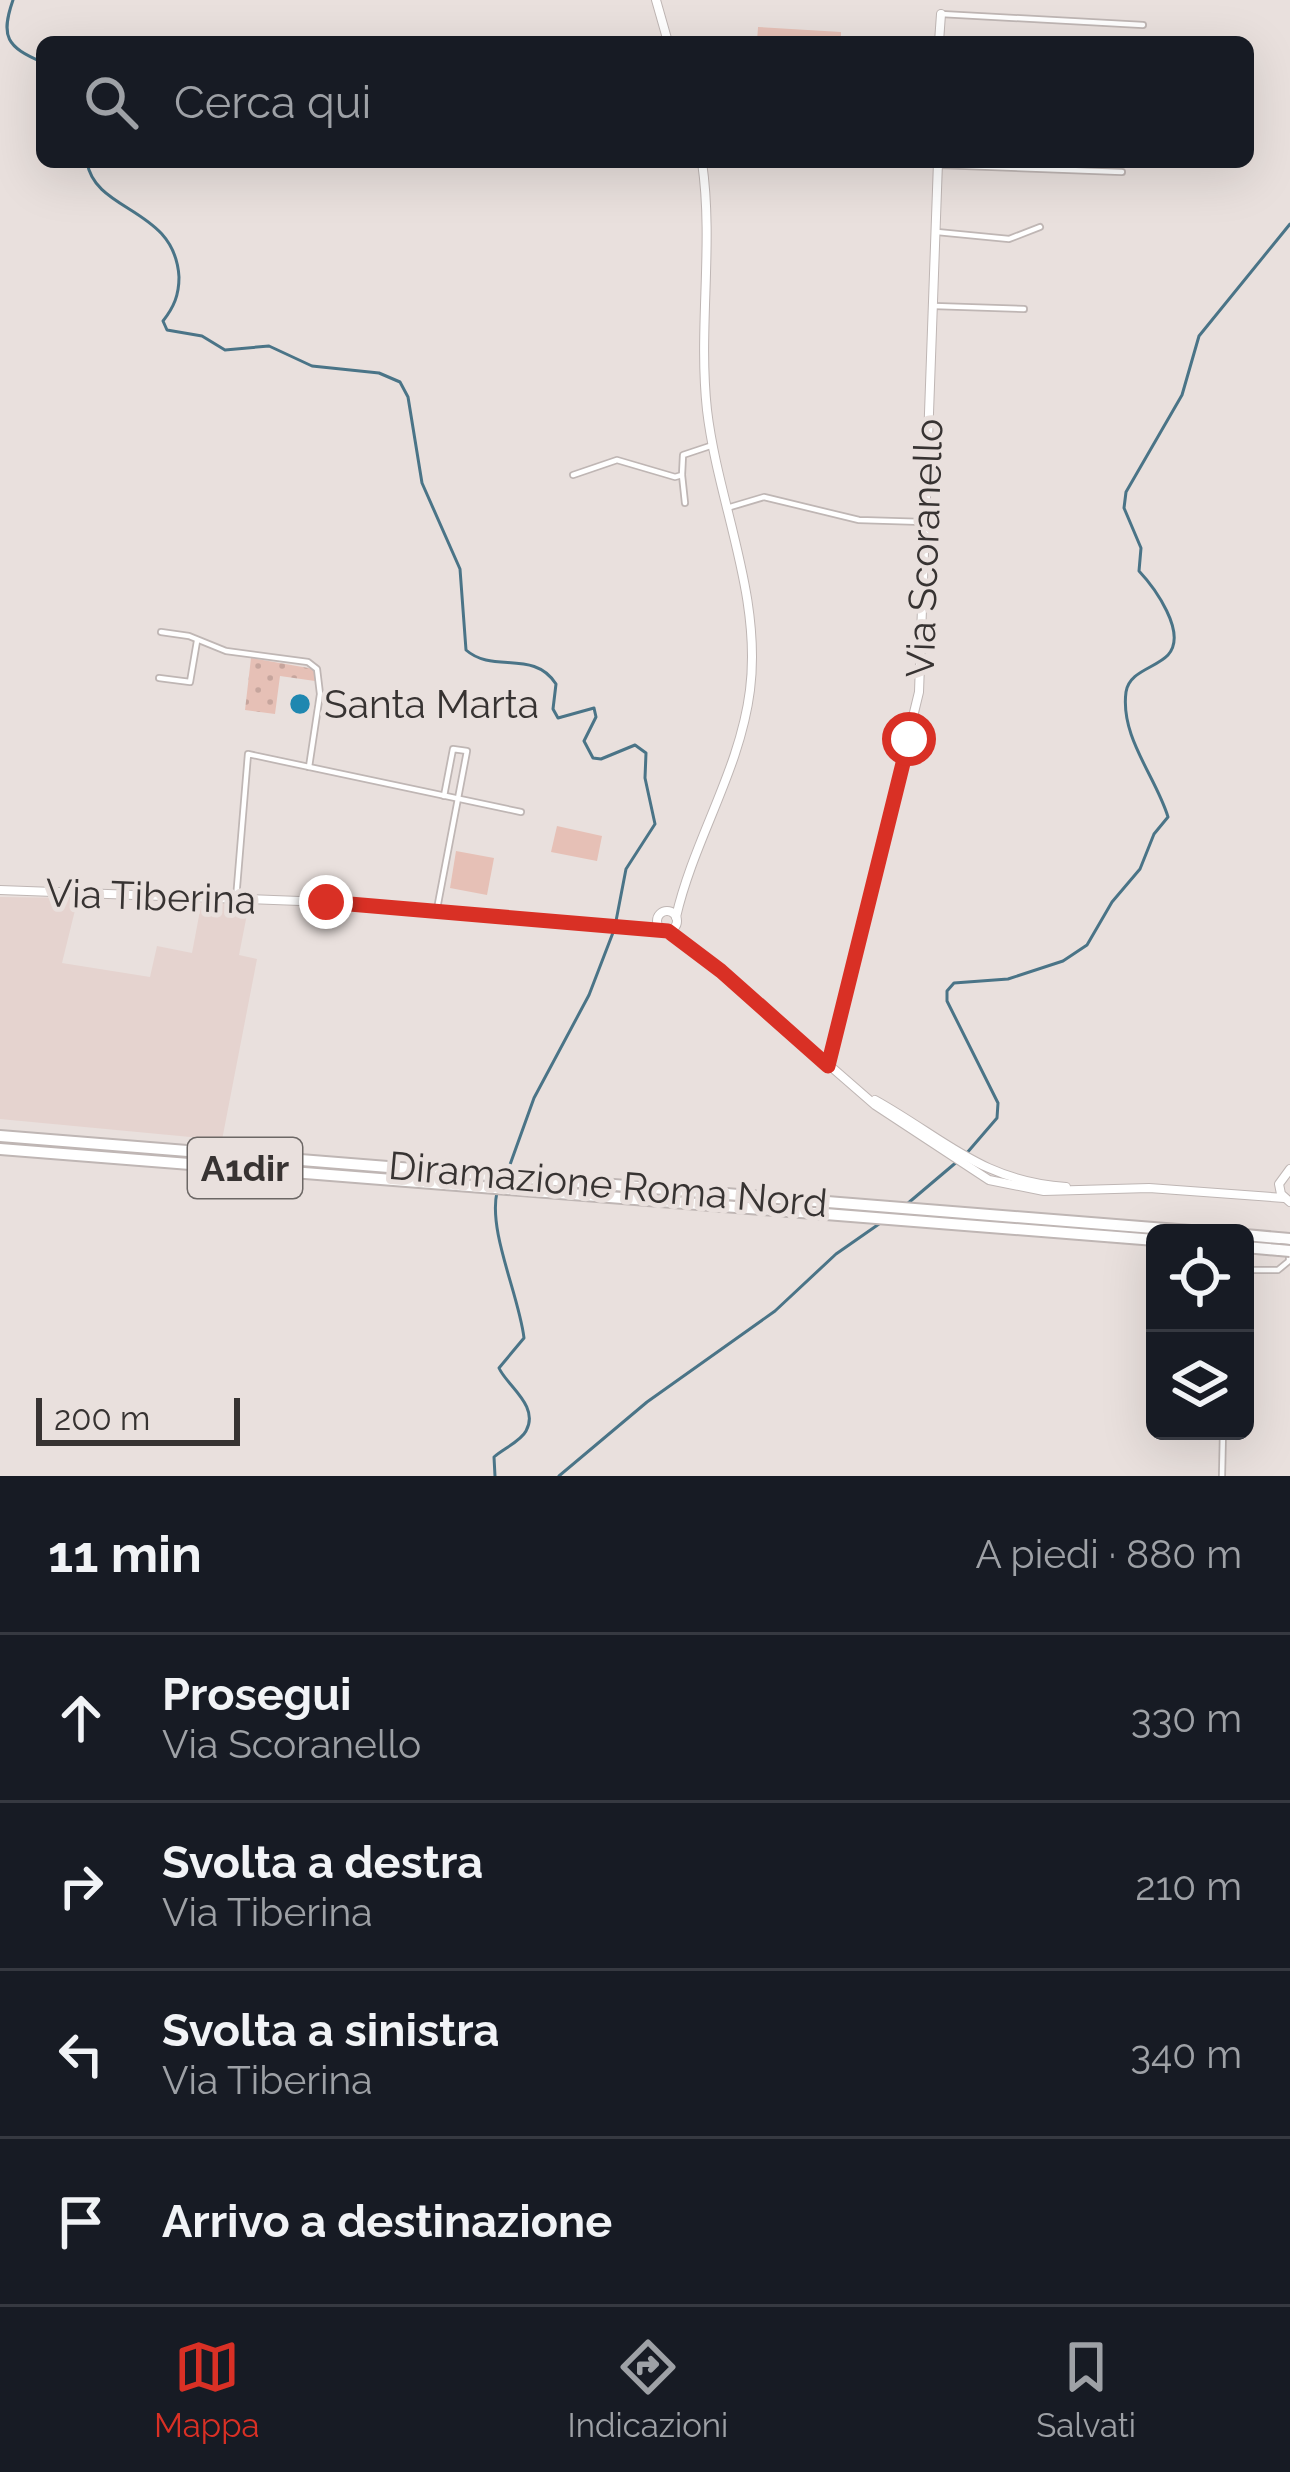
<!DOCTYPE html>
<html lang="it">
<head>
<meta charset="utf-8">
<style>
	:root { --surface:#171b24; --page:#20242c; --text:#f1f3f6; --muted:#9ea1a6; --line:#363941; --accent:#d93025 }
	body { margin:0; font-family:Raleway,sans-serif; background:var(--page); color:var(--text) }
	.controls { position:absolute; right:36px; bottom:36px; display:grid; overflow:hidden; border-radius:18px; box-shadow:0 12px 48px #0002 }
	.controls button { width:108px; height:108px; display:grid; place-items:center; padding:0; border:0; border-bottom:3px solid var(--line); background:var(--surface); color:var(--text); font:60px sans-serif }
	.scale { position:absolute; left:36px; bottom:30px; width:204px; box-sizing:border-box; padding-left:12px; border:6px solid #373332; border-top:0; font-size:33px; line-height:42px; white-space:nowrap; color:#373332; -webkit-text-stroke:9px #e9e0dd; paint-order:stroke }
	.stop { position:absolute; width:36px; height:36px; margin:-27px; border:9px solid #d93025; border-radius:50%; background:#fff }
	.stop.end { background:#d93025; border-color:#fff; box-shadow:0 3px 12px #0008 }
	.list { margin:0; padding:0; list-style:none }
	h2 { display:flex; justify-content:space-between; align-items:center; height:156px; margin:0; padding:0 48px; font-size:51px }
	h2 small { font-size:39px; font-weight:400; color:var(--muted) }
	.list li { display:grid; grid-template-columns:78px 1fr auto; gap:36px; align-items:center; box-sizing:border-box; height:168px; padding:0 48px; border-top:3px solid var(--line) }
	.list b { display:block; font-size:45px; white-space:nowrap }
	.list p { margin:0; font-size:39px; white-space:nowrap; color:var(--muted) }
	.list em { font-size:39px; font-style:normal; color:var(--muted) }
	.icon { flex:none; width:66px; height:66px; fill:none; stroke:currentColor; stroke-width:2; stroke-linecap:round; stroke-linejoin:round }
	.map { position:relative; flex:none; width:1290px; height:1476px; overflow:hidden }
	.search { position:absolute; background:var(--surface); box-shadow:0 12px 48px #0002; left:36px; right:36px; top:36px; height:132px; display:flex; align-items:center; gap:30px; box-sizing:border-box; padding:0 42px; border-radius:18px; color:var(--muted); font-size:45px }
	.sheet { height:828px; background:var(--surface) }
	nav { display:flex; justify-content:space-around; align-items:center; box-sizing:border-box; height:168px; border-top:3px solid var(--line); background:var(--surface); font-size:33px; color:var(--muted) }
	nav a { display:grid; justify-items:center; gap:6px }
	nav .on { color:var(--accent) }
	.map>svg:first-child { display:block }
</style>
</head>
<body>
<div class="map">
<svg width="1290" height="1476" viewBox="0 0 1290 1476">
	<defs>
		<pattern id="park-dots" width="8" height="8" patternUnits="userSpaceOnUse" patternTransform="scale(3)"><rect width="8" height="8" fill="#e6c0b6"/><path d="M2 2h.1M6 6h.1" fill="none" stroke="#c6a59d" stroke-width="1.8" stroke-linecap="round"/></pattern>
	</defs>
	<rect width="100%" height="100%" fill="#e9e0dd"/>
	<path fill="#e5d3cf" d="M0,897L78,898L62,963L150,977L157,946L192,953L202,900L249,904L239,955L257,959L222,1140L0,1119Z"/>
	<g fill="#e6c0b6">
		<path d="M758,27L841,32V42H757Z"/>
		<path d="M557,826L602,836L597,861L551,852Z"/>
		<path d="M456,851L494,858L487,895L450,888Z"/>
	</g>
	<path fill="url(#park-dots)" d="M251,658L314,669L315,681L280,676L275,714L245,710Z"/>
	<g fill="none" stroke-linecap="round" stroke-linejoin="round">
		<g stroke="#4a7487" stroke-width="3">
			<path d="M13,0C0,37 7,47 42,62"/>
			<path d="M87,162C95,213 175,207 179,277C179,295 174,307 163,321L167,330L202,336L225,350L269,346L312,366L379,373L400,382L408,397L422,483L460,569L466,650C493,674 534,649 556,684L553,709L558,718L594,708L596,717L584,741L593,758L601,759L635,745L646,753L645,778L655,824L626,869L616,921"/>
			<path d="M966,1154L997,1118L998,1103L947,1001V991L954,983L1008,979L1063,961L1087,945L1112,902L1140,869L1154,834L1168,817C1156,777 1120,737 1126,692C1129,671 1156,668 1168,655C1188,633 1154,587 1139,571L1141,548L1124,508L1126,492L1182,395L1199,336L1290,224"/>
			<path d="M507,1173L534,1098L589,995L614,930"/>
			<path d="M907,1204L959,1160"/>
			<path d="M495,1476L494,1457C503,1449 521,1441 526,1431C540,1406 507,1386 499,1368L524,1338C519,1295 488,1232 497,1192"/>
			<path d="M559,1476L647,1402L775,1311L836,1254L879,1224"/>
		</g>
		<defs>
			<g id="street">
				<path d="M941,14L1143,25"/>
				<path d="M939,165L1122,172"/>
				<path d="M937,232L1009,239L1040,227"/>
				<path d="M934,306L1024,309"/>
				<path d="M573,475L617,460L675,477L682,475L683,455L713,445"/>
				<path d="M682,475L685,503"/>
				<path d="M727,508L764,497L859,520L924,522"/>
				<path d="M161,632L189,636L226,651L308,662L317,669L320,694L309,767"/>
				<path d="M159,678L190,682L197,641"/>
				<path d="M236,899L248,754L521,812"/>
				<path d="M437,909L467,751L453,749L444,796"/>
				<path d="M1245,1270H1278L1289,1261V1254"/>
				<path d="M1222,1476L1223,1431"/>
			</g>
			<g id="secondary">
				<path d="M656,0L668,42"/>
				<path d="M939,42L941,14"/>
				<path d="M0,890L326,902L662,929"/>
				<circle cx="667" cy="921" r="10"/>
				<path d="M676,917C694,839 740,770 750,690C762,595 718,503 707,410C698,328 714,244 702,162"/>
				<path d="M668,931L721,971L875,1105L989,1180L1044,1191L1149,1188L1284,1198"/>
				<path d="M828,1066L919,692L938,162"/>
				<path d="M875,1100C945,1139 981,1181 1066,1187"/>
				<path d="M1290,1169L1279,1184L1281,1194L1290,1202"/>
			</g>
			<g id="highway">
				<path d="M0,1136L1216,1233"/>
				<path d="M0,1149L1155,1240"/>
				<path d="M1245,1235L1290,1239"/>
				<path d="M1245,1247L1279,1250"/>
			</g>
		</defs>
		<use href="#street" stroke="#bfb6b4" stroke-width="8"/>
		<use href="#secondary" stroke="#bfb6b4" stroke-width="10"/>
		<use href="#highway" stroke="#bfb6b4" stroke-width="14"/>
		<use href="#street" stroke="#fff" stroke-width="4.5"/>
		<use href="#secondary" stroke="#fff" stroke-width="8"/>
		<use href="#highway" stroke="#fff" stroke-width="10"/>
		<defs>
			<path id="highway-bridge" d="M1279,1250L1290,1251"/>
		</defs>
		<use href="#highway-bridge" stroke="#bfb6b4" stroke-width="14" stroke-linecap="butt"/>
		<use href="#highway-bridge" stroke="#fff" stroke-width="10"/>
	</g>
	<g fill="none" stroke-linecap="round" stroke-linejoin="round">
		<path stroke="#d93025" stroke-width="15" d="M326,902L668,931L721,971L828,1066L909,739"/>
	</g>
	<circle fill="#1f87b0" stroke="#e9e0dd" stroke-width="4.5" cx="300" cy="704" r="12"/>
	<g text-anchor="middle" stroke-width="10" stroke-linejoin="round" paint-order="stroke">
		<rect fill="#e9e0dd" stroke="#6c6765" stroke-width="3" x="188" y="1138" width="114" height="60" rx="9"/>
		<g font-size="36" font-weight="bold" fill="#373332">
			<text x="245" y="1181">A1dir</text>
		</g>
		<g font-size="39" fill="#373332" stroke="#e9e0dd">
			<text transform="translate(924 548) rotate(-88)" y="14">Via Scoranello</text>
			<text transform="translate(151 896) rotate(2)" y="14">Via Tiberina</text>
			<text transform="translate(608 1184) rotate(5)" y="14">Diramazione Roma Nord</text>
		</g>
		<g font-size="39" fill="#373332" stroke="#e9e0dd" text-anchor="start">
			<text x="324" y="718">Santa Marta</text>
		</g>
	</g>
</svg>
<div class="controls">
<button><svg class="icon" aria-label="locate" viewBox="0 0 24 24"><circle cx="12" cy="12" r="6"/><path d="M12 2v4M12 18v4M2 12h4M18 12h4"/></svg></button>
<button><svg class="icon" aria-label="layers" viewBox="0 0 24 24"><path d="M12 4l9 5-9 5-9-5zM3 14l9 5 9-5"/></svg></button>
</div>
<div class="scale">200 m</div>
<div class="stop" style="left:909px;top:739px"></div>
<div class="stop end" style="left:326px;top:902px"></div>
<div class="search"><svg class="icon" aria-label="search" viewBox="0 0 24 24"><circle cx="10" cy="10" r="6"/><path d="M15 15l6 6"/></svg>Cerca qui</div>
</div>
<section class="sheet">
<h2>11 min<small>A piedi · 880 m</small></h2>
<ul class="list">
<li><svg class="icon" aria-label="ahead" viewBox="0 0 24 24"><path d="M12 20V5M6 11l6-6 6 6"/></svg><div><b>Prosegui</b><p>Via Scoranello</p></div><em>330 m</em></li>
<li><svg class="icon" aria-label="right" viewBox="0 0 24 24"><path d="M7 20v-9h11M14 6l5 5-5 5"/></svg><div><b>Svolta a destra</b><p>Via Tiberina</p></div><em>210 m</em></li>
<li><svg class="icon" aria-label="left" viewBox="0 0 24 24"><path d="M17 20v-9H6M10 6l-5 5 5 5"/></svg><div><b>Svolta a sinistra</b><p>Via Tiberina</p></div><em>340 m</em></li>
<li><svg class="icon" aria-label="arrive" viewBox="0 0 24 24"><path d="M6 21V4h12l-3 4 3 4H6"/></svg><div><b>Arrivo a destinazione</b></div></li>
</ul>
</section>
<nav>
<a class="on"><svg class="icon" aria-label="map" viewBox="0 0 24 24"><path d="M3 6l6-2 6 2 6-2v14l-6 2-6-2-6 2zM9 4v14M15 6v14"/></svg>Mappa</a>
<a><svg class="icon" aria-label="directions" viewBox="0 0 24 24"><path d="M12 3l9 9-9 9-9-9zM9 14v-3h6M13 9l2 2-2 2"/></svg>Indicazioni</a>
<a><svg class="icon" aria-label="saved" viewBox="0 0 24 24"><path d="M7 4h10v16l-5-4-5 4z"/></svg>Salvati</a>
</nav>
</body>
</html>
